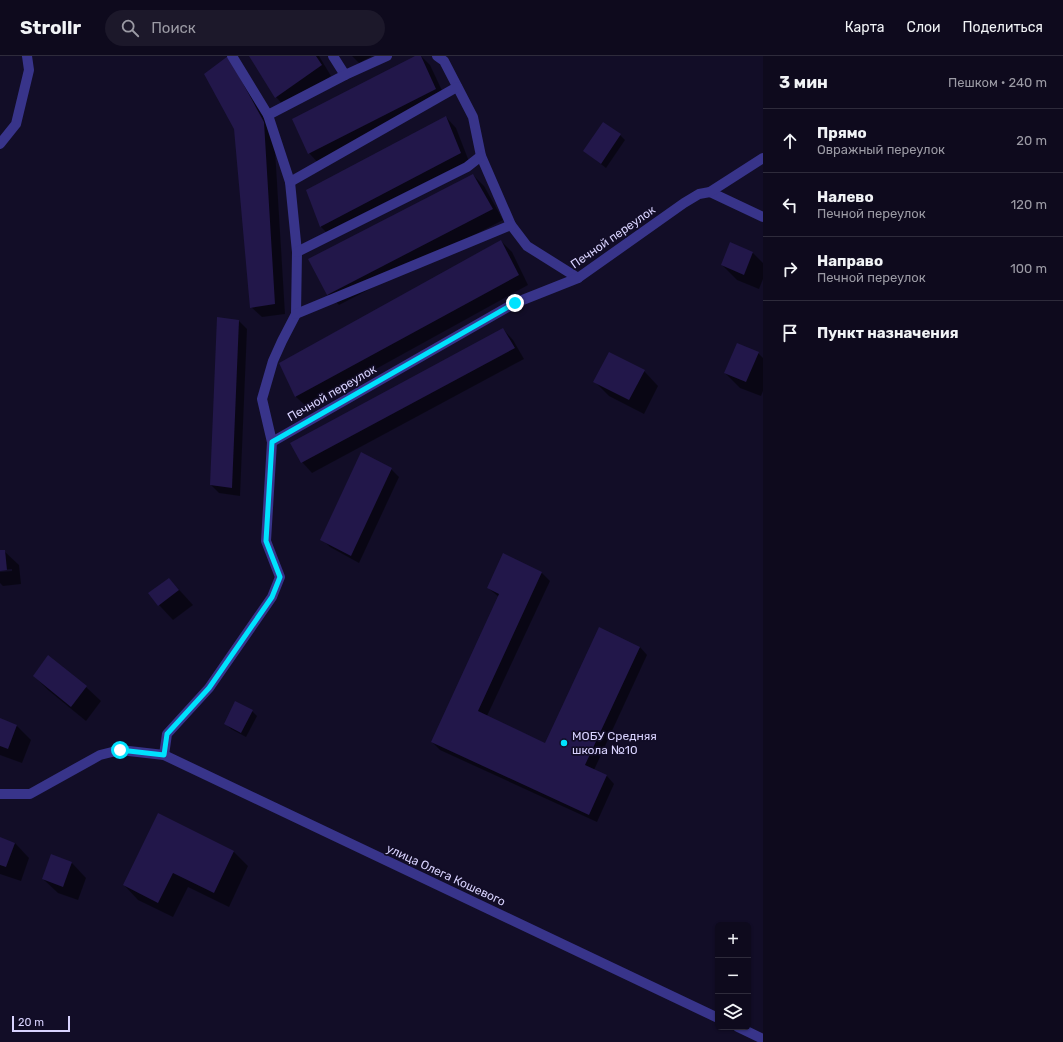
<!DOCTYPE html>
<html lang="ru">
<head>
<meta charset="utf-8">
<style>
	:root { --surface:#0e0a1d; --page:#1c182a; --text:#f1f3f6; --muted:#9b9aa4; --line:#2e2b3b }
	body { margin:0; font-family:Rubik,sans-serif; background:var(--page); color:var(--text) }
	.controls { position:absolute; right:12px; bottom:12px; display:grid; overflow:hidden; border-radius:6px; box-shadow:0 1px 3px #0004 }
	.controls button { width:36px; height:36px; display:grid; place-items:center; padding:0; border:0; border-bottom:1px solid var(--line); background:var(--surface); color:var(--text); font:20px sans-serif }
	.scale { position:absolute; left:12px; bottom:10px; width:58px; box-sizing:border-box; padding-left:4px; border:2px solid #d9d3ff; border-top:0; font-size:11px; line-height:14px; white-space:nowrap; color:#d9d3ff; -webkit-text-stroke:3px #120d27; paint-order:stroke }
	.stop { position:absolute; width:12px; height:12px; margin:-9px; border:3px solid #00e2fe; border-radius:50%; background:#fff }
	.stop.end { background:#00e2fe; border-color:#fff; box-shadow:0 1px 4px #0008 }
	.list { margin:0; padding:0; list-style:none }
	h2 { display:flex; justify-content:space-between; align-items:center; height:52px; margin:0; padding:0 16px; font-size:17px }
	h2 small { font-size:13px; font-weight:400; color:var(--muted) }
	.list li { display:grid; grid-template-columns:26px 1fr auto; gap:12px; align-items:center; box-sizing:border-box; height:64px; padding:0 16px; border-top:1px solid var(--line) }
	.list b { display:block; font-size:15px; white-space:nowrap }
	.list p { margin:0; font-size:13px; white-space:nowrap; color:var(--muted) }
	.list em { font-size:13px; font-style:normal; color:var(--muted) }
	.icon { flex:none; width:22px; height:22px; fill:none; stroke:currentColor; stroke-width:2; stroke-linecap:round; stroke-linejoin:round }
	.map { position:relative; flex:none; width:763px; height:986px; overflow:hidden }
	header { display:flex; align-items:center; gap:24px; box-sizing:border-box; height:56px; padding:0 20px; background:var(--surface); border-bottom:1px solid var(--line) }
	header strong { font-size:19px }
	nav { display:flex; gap:22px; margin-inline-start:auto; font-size:14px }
	.search { width:280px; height:36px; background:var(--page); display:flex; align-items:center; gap:10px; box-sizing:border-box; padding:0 14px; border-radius:22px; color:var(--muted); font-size:15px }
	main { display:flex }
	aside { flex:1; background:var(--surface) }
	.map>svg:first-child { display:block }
</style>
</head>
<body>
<header>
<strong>Strollr</strong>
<div class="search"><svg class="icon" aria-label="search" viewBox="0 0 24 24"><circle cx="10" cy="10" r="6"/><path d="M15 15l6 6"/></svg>Поиск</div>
<nav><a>Карта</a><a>Слои</a><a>Поделиться</a></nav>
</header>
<main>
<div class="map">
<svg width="763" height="986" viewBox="0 0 763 986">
	<rect width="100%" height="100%" fill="#120d27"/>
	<g fill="#0007">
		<path d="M250,0H319L331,20L286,52L276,41Z"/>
		<path d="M352,0H372L359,7Z"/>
		<path d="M417,0H421L430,9L446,43L319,108L309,97Z"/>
		<path d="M228,1L274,77L285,258L262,261L251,251Z"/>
		<path d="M446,61L456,72L470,108L331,181L321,171L308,135Z"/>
		<path d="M620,79L625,84L606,112L584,95Z"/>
		<path d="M473,119L484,130L503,164L339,249L328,238Z"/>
		<path d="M501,185L512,196L528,229L307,351L296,341L280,307Z"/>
		<path d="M731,188L753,197L763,207V223L759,233L737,224L722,209Z"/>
		<path d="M239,265L247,273L240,440L219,437L211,429Z"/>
		<path d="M503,273L513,284L524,303L312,417L302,406Z"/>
		<path d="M758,297L763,302V335L761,340L740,332L725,317Z"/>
		<path d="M644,315L658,330L644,358L609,340L595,326Z"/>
		<path d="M391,413L399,421L359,507L330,491L322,483Z"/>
		<path d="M0,495H4L19,509L21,528L3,530L0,527V516L12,515V513L0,514Z"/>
		<path d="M542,517L550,525L487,660L546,688L640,591L647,599L594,714L607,720L614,728L597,766L440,694L432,686L499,541L488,532Z"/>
		<path d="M169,523L183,538L193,549L173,564L159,549Z"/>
		<path d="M34,620L86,631L101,645L86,665L48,634Z"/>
		<path d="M252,655L257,660L246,681L231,673L225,667Z"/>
		<path d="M0,663L16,669L31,684L22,707L0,699Z"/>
		<path d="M158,758L234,796L248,810L229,851L188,831L173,861L138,844L124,829Z"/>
		<path d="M0,782L15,787L29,802L21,825L0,818Z"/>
		<path d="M72,807L86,822L78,844L58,837L43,823Z"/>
	</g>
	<g fill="#22174a">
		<path d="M228,0L264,66L275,248L250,252L234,73L204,18Z"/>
		<path d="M249,0H316L322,9L275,42Z"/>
		<path d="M415,0H421L436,33L308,98L292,63Z"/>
		<path d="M446,60L461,97L320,171L306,134Z"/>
		<path d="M603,66L621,78L601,108L583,95Z"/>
		<path d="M473,118L493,153L327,239L308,203Z"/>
		<path d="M501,184L519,219L295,341L279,307Z"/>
		<path d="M730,186L753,196L744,219L721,209Z"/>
		<path d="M217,261L239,264L232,432L210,429Z"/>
		<path d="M503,272L515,292L301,407L290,387Z"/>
		<path d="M737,287L759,296L746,326L724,317Z"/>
		<path d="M609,296L645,314L629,344L593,326Z"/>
		<path d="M361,396L392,412L351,500L320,484Z"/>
		<path d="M0,494H5L7,514L0,515Z"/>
		<path d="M503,497L542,516L478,655L545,687L599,571L640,591L585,709L607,719L589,759L431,686L499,538L487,532Z"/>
		<path d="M169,522L179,534L158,550L148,537Z"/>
		<path d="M48,599L87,630L71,651L33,620Z"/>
		<path d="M235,645L253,654L241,677L224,668Z"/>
		<path d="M0,662L17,669L8,693L0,690Z"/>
		<path d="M158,757L234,795L214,837L173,817L158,847L123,829Z"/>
		<path d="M0,781L15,787L6,811L0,809Z"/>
		<path d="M51,798L72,806L63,831L42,823Z"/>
	</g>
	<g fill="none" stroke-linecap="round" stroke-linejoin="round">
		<g stroke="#38348a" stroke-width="10">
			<path d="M232,0L268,59L290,126L297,196L296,258L282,285L273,305L262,343L272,386"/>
			<path d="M333,0L345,19"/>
			<path d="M437,0L444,5L473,61L481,100L511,169L527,190L578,222"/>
			<path d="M268,59L345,19L387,0"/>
			<path d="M0,88L16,68L29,14L27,0"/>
			<path d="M290,126L457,31"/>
			<path d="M710,136L763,161"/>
			<path d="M297,196L467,111L481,100"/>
			<path d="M296,258L511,169"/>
			<path d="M164,699L167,678L209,632L272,541L280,521L266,485L272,386L515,247L578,222L684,147L699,138L710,136L763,102"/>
			<path d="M0,738H30L100,699L120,694L164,699L718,962"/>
			<path d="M738,971L763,983"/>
		</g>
	</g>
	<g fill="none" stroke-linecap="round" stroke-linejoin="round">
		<path stroke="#00e2fe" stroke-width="5" d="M120,694L164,699L167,678L209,632L272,541L280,521L266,485L272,386L515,247"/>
	</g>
	<circle fill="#00e2fe" stroke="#120d27" stroke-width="1.5" cx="564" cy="687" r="4"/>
	<g text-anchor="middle" stroke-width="3.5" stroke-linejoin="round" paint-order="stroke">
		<g font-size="12" fill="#d9d3ff" stroke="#120d27">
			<text transform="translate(613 181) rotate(-35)" y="4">Печной переулок</text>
			<text transform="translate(332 337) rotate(-30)" y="4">Печной переулок</text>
			<text transform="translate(446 819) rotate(25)" y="4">улица Олега Кошевого</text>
		</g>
		<g font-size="12" fill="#d9d3ff" stroke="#120d27" text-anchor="start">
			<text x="572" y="684">МОБУ Средняя<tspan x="572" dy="14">школа №10</tspan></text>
		</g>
	</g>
</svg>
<div class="controls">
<button>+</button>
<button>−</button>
<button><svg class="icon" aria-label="layers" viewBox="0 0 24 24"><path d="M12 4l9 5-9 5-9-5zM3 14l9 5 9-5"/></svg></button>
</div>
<div class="scale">20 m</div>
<div class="stop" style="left:120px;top:694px"></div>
<div class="stop end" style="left:515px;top:247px"></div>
</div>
<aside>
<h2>3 мин<small>Пешком · 240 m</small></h2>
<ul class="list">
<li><svg class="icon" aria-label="ahead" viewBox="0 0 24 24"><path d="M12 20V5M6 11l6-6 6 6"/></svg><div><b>Прямо</b><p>Овражный переулок</p></div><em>20 m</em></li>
<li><svg class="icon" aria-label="left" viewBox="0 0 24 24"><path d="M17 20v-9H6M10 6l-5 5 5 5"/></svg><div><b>Налево</b><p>Печной переулок</p></div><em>120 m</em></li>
<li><svg class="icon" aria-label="right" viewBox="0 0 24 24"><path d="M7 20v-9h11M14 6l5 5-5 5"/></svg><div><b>Направо</b><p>Печной переулок</p></div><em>100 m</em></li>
<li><svg class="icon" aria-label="arrive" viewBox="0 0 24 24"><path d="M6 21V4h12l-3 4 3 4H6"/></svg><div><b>Пункт назначения</b></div></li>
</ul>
</aside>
</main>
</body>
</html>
